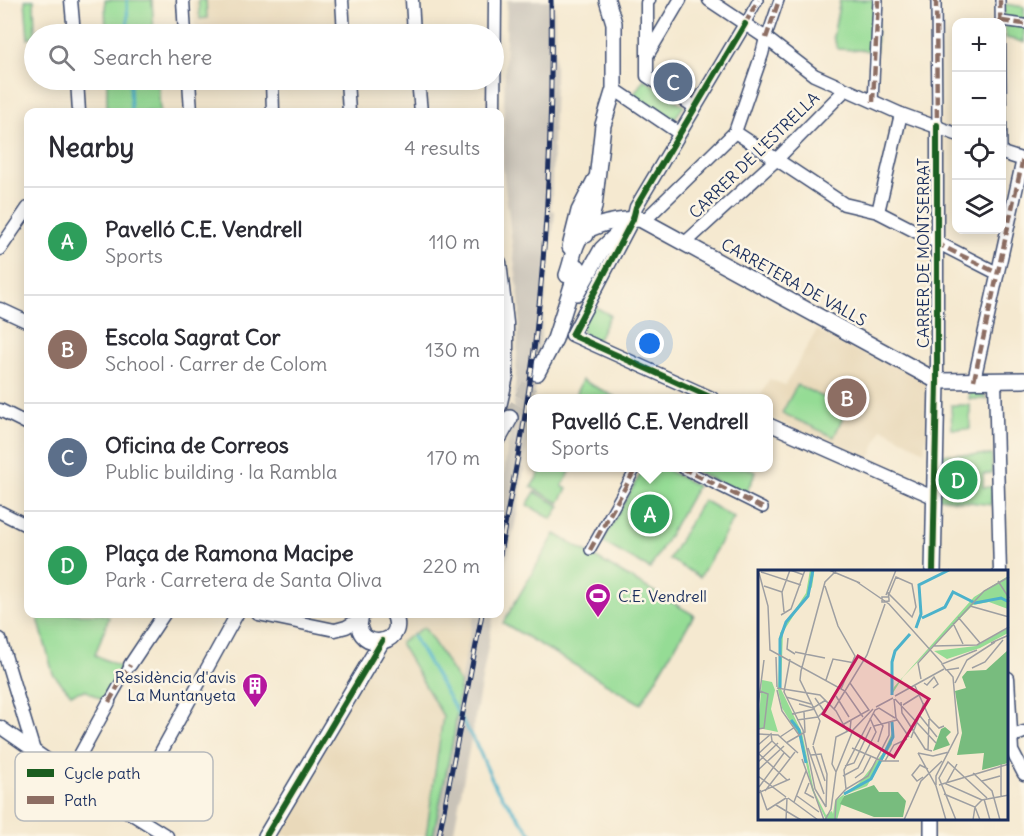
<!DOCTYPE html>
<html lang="en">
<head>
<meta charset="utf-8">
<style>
	:root { --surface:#fff; --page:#f7f7f7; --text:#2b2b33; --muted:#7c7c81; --line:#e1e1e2; --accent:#2563eb }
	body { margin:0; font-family:Delius,sans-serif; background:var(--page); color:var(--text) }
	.controls { position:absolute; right:18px; top:18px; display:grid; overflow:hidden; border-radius:12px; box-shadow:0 3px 15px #0003 }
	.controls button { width:54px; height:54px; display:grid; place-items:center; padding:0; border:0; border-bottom:2px solid var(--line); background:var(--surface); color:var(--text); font:30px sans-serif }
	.you { position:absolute; left:650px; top:344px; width:21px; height:21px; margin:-15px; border:4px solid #fff; border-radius:50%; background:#1a73e8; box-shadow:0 0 0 9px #1a73e833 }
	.badge { display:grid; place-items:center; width:39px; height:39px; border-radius:50%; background:var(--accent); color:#fff; font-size:20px; font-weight:700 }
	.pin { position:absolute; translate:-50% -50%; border:3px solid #fff; box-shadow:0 2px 6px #0006 }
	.popup { position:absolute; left:527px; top:394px; width:246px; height:78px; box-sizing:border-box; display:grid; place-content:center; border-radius:12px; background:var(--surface); filter:drop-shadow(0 2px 4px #0005); font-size:20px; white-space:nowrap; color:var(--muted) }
	.popup b { font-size:22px; color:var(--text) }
	.popup::after { content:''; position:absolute; left:50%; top:100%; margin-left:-12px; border:12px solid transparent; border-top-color:var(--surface) }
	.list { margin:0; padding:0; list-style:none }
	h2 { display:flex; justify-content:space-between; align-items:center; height:78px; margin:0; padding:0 24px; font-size:26px }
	h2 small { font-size:20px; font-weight:400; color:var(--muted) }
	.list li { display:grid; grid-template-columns:39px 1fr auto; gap:18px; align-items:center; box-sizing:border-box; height:108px; padding:0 24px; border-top:2px solid var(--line) }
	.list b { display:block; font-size:22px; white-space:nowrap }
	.list p { margin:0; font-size:20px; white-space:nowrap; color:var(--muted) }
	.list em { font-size:20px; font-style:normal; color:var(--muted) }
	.icon { flex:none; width:33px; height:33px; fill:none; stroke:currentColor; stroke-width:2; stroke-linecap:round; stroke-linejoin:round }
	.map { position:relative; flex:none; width:1024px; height:836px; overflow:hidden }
	.search { position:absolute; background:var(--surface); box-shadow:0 3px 15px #0003; left:24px; top:24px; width:480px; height:66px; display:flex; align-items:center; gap:15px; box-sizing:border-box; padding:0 21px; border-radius:33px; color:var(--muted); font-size:22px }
	.panel { position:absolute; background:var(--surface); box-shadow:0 3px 15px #0003; left:24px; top:108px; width:480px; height:510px; border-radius:12px }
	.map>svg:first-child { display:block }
</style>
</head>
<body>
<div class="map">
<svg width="1024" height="836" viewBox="0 0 1024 836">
	<rect width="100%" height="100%" fill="#fcf5e5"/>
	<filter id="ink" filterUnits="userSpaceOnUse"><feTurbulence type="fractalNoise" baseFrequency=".0167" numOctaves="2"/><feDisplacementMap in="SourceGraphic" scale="12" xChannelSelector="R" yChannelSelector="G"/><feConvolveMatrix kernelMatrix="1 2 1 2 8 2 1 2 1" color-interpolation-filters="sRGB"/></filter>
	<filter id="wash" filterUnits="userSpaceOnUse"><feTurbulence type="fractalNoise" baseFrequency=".008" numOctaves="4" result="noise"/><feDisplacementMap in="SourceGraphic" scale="24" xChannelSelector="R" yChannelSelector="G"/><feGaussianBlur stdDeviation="1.35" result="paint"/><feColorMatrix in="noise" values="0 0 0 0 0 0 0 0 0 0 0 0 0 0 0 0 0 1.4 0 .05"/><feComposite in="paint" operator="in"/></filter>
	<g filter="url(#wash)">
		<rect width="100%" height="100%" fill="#f5e9d0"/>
		<g fill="#e9d9ba">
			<path d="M193,0H336L340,34H196Z"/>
			<path d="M817,330L856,351L937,381L924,451L882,428L868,464L769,417L768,398H760L769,379L785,385Z"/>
			<path d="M404,614H474L460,683L424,628L400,643L443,716L426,836H269L368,666Z"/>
		</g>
		<g fill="#c9c3b8">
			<path d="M507,0H554L555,76L551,210L555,211L534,398H532L531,420L517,515L500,589V493L505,466L514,399L520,307L502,163Z"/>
			<path d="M474,614H494L468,755L453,836H433L454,735L460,683Z"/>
		</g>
		<g fill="#95dc95" stroke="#58867a" stroke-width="1.5">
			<path d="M25,0H34L35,34L28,39Z"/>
			<path d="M105,0H152L154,34H106Z"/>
			<path d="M198,0H206L207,18L200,19Z"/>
			<path d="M840,0H878L876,51L838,49L833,37Z"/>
			<path d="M1003,2L1005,4L1024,7V42L1006,38Z"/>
			<path d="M644,79L684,106L672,122L632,97Z"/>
			<path d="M107,80H158L160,112H107Z"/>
			<path d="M592,305L610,315L597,341L584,336L581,326Z"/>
			<path d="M582,380L617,398H574Z"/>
			<path d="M797,385L847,408L834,437L782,413Z"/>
			<path d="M978,389L987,399H969L970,390Z"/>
			<path d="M951,405H970V429H952Z"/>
			<path d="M930,454L992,455V473L983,474V487H992L991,505L933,497Z"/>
			<path d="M537,468H562L570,472L562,486L567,489L559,503L531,487L540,473L535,470Z"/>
			<path d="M644,468H664L697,486L650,569L602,542Z"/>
			<path d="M689,468H747L756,472L745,495Z"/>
			<path d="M535,492L560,506L552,519L527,505Z"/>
			<path d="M703,500L734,518L700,577L669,559Z"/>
			<path d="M555,534L694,615L641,704L503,623Z"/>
			<path d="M37,614H100L109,617L95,655L121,667L104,701L85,690L71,694L53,674Z"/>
			<path d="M424,627L460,683L454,735L433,836H426L443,716L400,643Z"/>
		</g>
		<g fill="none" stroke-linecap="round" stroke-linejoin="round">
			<g stroke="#4cb2cb" stroke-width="3">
				<path d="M127,0L128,34"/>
				<path d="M130,80L131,112"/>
				<path d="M413,636L477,746L496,788L533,836"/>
			</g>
		</g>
	</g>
	<g filter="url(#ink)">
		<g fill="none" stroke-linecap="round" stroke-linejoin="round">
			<path stroke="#c9c4b9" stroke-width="15" stroke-dasharray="15 8" stroke-linecap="butt" d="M510,418L537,373"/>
			<defs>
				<g id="pedestrian">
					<path d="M936,0L937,125"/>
					<path d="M1000,0L1002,150"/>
					<path d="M1002,21L1024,24"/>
					<path d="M745,24L758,0"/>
					<path d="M766,38L779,0"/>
					<path d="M873,102L878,0"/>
					<path d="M682,468L763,508"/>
					<path d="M590,550L636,468"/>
					<path d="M109,702L130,665"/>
				</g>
				<g id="minor">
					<path d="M71,0L74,34"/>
					<path d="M183,0L185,34"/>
					<path d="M342,0L344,34"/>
					<path d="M412,0L414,34"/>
					<path d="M649,0L647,3V76L695,107"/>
					<path d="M709,0L766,38L814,75L901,114L956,134"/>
					<path d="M648,54L680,0"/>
					<path d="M77,80L79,112"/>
					<path d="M189,80L191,112"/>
					<path d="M272,80L273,112"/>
					<path d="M347,80L349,112"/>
					<path d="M418,80L421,112"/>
					<path d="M614,89L679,133"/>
					<path d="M494,112L495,0"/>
					<path d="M937,125V381"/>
					<path d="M735,132L844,204L878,212L997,273"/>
					<path d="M1002,153L1024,160"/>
					<path d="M878,212L901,114"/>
					<path d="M644,221L735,132L762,54L766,38"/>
					<path d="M685,243L777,159L845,90"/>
					<path d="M0,249L28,208"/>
					<path d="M500,262L507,323V376L500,407"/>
					<path d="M0,309L28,322"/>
					<path d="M974,380L1023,159"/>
					<path d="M995,381L1000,572"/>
					<path d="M712,398L572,335L633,219L636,207L745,24"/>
					<path d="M0,410L28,424"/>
					<path d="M768,424L933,497"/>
					<path d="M0,512L28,526"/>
					<path d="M258,614L335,630L346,627L360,619"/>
					<path d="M0,639L34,751"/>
					<path d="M130,665L164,614"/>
					<path d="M1008,678L1012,751L1024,774"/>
					<path d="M0,727L69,775L167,836"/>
					<path d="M1011,737L1024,732"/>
					<path d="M69,775L109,702"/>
					<path d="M128,812L237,614"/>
				</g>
				<g id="tertiary">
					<path d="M586,235L594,207L603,125L614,89V23L607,0"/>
					<path d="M570,247L579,211L595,180"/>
					<path d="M567,275C577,247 572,231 607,223C617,221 629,219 640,219L937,381"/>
					<path d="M577,293L602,249L633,219"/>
					<path d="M537,373L555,339L578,267"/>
					<path d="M937,381L1024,380"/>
					<path d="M500,436L510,418"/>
					<path d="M933,572L937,381"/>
					<path d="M362,614C346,651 410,650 394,614"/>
					<path d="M932,820V836"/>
					<path d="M266,836L382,641"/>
				</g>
			</defs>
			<use href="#pedestrian" stroke="#3c4b6f" stroke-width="12"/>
			<use href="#minor" stroke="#3c4b6f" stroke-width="15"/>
			<use href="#tertiary" stroke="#3c4b6f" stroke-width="18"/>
			<use href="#pedestrian" stroke="#fff" stroke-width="9"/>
			<use href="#minor" stroke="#fff" stroke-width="12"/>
			<use href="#tertiary" stroke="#fff" stroke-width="15"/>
			<defs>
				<g id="rail">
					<path d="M500,554C507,512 516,470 523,428C546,287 553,143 551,0"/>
					<path d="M439,836L482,614"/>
				</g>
			</defs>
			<use href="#rail" stroke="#1b2f5e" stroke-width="5"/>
			<use href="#rail" stroke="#fcf5e5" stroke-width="3" stroke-dasharray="9" stroke-linecap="butt"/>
			<g stroke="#8d6e63" stroke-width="4.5" stroke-dasharray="9 4.5" stroke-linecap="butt">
				<path d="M936,0L937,129"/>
				<path d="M1000,0L1002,150"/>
				<path d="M1002,21L1024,24"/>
				<path d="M745,24L758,0"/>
				<path d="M766,38L779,0"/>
				<path d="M873,102L878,0"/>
				<path d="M936,243L997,273"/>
				<path d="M974,380L1024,154"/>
				<path d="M682,468L763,508"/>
				<path d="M590,550L636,468"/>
				<path d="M109,702L130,665"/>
			</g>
			<defs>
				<g id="cycleway">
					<path d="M712,398L572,335L633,219L636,207L745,24"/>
					<path d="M933,572L937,381V125"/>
					<path d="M266,836L382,641"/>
				</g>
			</defs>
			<use href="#cycleway" stroke="#fcf5e5" stroke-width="10"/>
			<use href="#cycleway" stroke="#1b5e20" stroke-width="6"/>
		</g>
	</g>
	<defs>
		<symbol id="stadium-pin" viewBox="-11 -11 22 30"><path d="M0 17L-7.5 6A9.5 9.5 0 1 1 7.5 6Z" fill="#b5179e" stroke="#fcf5e5"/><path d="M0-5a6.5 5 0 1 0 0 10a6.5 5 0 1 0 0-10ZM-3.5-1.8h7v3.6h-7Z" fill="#fff"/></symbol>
		<symbol id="building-pin" viewBox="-11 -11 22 30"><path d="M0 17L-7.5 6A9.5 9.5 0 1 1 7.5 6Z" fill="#b5179e" stroke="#fcf5e5"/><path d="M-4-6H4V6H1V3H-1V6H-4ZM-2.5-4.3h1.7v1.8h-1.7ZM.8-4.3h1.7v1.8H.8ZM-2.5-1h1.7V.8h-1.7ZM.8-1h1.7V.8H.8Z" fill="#fff"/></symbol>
	</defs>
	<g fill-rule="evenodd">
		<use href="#stadium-pin" x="583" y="581" width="30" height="40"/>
		<use href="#building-pin" x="240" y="671" width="30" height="40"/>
	</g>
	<g text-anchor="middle" stroke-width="5" stroke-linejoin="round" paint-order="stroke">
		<g font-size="16" fill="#1b2f5e" stroke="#fcf5e5">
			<text transform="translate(754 155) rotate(-44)" y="6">CARRER DE L'ESTRELLA</text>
			<text transform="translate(923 253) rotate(-90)" y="6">CARRER DE MONTSERRAT</text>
			<text transform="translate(794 282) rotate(29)" y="6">CARRETERA DE VALLS</text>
		</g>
		<g font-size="16" fill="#1b2f5e" stroke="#fcf5e5" text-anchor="start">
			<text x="618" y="602">C.E. Vendrell</text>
			<text x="236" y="683" text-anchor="end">Residència d'avis<tspan x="236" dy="18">La Muntanyeta</tspan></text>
		</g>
	</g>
	<g transform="translate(758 570)">
		<rect width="250" height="250" fill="#f5e9d0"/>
		<path d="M52,0L56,4L54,17L25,62L23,119L44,163L56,221L68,245L74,241L75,244L77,231L101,213L125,183L134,163L135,130L134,174L109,216L86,225L79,250H68L54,220L42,167L24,138L20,120L22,63L48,23ZM250,6V39L231,32L215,35L145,107L133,126L136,117L216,27ZM250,58V63L222,78L189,89L176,81L218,76ZM4,110L14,112L17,120L13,139L20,162L0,158Z" fill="#95dc95"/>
		<path d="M250,80V193L224,200L226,183L199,185L204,163L197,121L208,118L204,107L209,101L228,100ZM187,157L193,162L188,167L192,175L175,181L183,159ZM116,215L121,222H140L148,231L145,247H116L82,234L86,226Z" fill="#78bc7e"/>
		<path fill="none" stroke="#4cb2cb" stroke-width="3" d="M164,48L187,37L195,22L217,33L243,28L251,32M158,58L163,44L161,15L191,0M22,118V69L28,52L50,26L55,0M134,125V92L137,81L152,64M33,150L41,160L48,193M86,224L113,209L135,167L134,152"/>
		<path fill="none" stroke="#9e9fa2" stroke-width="1.5" d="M71,0L102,13M3,2L43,15M1,3L10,36L12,80L87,121L105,147M138,7L154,14L158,37L154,47L131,24ZM240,11L251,28M99,12L131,34L184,93M6,16L24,22M67,16L80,56L97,86L83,119M130,22L131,29V31L124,32V27H130M128,25L138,0M212,36L251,47M26,42L24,22L32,0L46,5M23,45L33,39L47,0M200,47L222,73M195,53L205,74M30,68L29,79L37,84M233,73L251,65M175,76L219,75L251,57M37,82L67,88M18,87L19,117M32,89L26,122L45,160L57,219L68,237M201,98L188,100L184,94L219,80M214,98L227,92L245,70M163,109L160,93L226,21L251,7M68,110L75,89L97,93M166,113L169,115L176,107L180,114L175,118M197,113L209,90L237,72M157,116L172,149L181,158L186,156M19,118L62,125L78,141L89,161M19,120L24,141L41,165M78,126L91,147M137,126L186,99M28,127L53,134M57,128L66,141L60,147M136,129L138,148L151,167M137,129L178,173M143,132L144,143L167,179L174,181M41,134L55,138L68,130M145,135L161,125M0,136L6,90M118,137L135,128M76,139L109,85L127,34M115,143L125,156L120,172M34,144L57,139M162,146L179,167M39,150L60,147M86,154L111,140L92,113M116,156L139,150M0,159L6,158L10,124L2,121M0,164L20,165L40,183M22,167L37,157M153,168L166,133M28,173L47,162L46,142M0,175L13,164L14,171L32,188M55,175L62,151L42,110L43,101L67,12L78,1M55,176L67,211M50,178L66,224M94,178L124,191H141M170,180L171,149M0,183L29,210M160,183L178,216L188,250M160,183L175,186L191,182M0,184L14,171M53,185L63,184L69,204L68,237M44,189L66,250M127,191L136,175L149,169M0,192L20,173M199,194L188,214L224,230M243,194V226M87,196L96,193L113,157M0,200L26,176M78,202L95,160L115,139M78,202L74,194L78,167L92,160L93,150M215,203L234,221L242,250M0,206L28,227M85,206L100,198L118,162L112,148M165,207L159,211L154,205L162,195L170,199M97,208L105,202L113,186M224,211L242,206M51,213L47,223L56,228M178,215V206L200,163L195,107L189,100M181,215L251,194M1,217L26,183M88,219L86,200L117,140L121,138L137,148M2,220L9,240M7,221L37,182M0,223L32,209M186,224L217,237L222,250M39,226L61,242M30,228L60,250M226,229L232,250M36,232L48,201M18,235L43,250M9,240L28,228M28,250L29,228M67,250L73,239L78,202M77,250L78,230L88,219L110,206L131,165V152M146,250L163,211L184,191M198,250L181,208L190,192L229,228M215,250L217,237L224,230L251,225"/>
		<path fill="#c2185b" fill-opacity="0.15" stroke="#c2185b" stroke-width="3" d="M100,86L171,129L136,187L65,144Z"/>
		<rect width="250" height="250" fill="none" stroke="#1b2f5e" stroke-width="3"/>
	</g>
	<rect x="15" y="752" width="198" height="69" rx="9" fill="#fcf5e5" stroke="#b8babc" stroke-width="1.5"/>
	<rect x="27" y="769" width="27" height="8" fill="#1b5e20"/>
	<rect x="27" y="796" width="27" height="8" fill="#8d6e63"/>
	<g font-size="16" fill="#1b2f5e">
		<text x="64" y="779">Cycle path</text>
		<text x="64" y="806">Path</text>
	</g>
</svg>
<div class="controls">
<button>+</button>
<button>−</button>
<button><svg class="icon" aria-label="locate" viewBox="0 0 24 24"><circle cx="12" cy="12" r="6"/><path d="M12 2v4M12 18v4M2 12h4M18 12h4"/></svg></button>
<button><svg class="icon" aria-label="layers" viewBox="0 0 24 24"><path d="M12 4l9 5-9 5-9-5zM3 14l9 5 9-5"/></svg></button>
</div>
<div class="you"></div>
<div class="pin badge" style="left:650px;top:514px;background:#2e9e5b">A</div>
<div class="popup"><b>Pavelló C.E. Vendrell</b>Sports</div>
<div class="pin badge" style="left:847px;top:398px;background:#8d6e63">B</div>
<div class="pin badge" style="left:673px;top:82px;background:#5c6f8a">C</div>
<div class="pin badge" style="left:958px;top:480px;background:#2e9e5b">D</div>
<div class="search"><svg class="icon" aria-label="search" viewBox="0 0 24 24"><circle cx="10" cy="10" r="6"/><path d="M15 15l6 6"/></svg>Search here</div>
<section class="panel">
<h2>Nearby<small>4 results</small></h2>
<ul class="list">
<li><span class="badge" style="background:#2e9e5b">A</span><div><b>Pavelló C.E. Vendrell</b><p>Sports</p></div><em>110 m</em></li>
<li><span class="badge" style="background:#8d6e63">B</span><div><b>Escola Sagrat Cor</b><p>School · Carrer de Colom</p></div><em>130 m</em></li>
<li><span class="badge" style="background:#5c6f8a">C</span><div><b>Oficina de Correos</b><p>Public building · la Rambla</p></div><em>170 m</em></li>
<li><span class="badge" style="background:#2e9e5b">D</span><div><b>Plaça de Ramona Macipe</b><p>Park · Carretera de Santa Oliva</p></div><em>220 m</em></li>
</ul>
</section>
</div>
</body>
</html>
